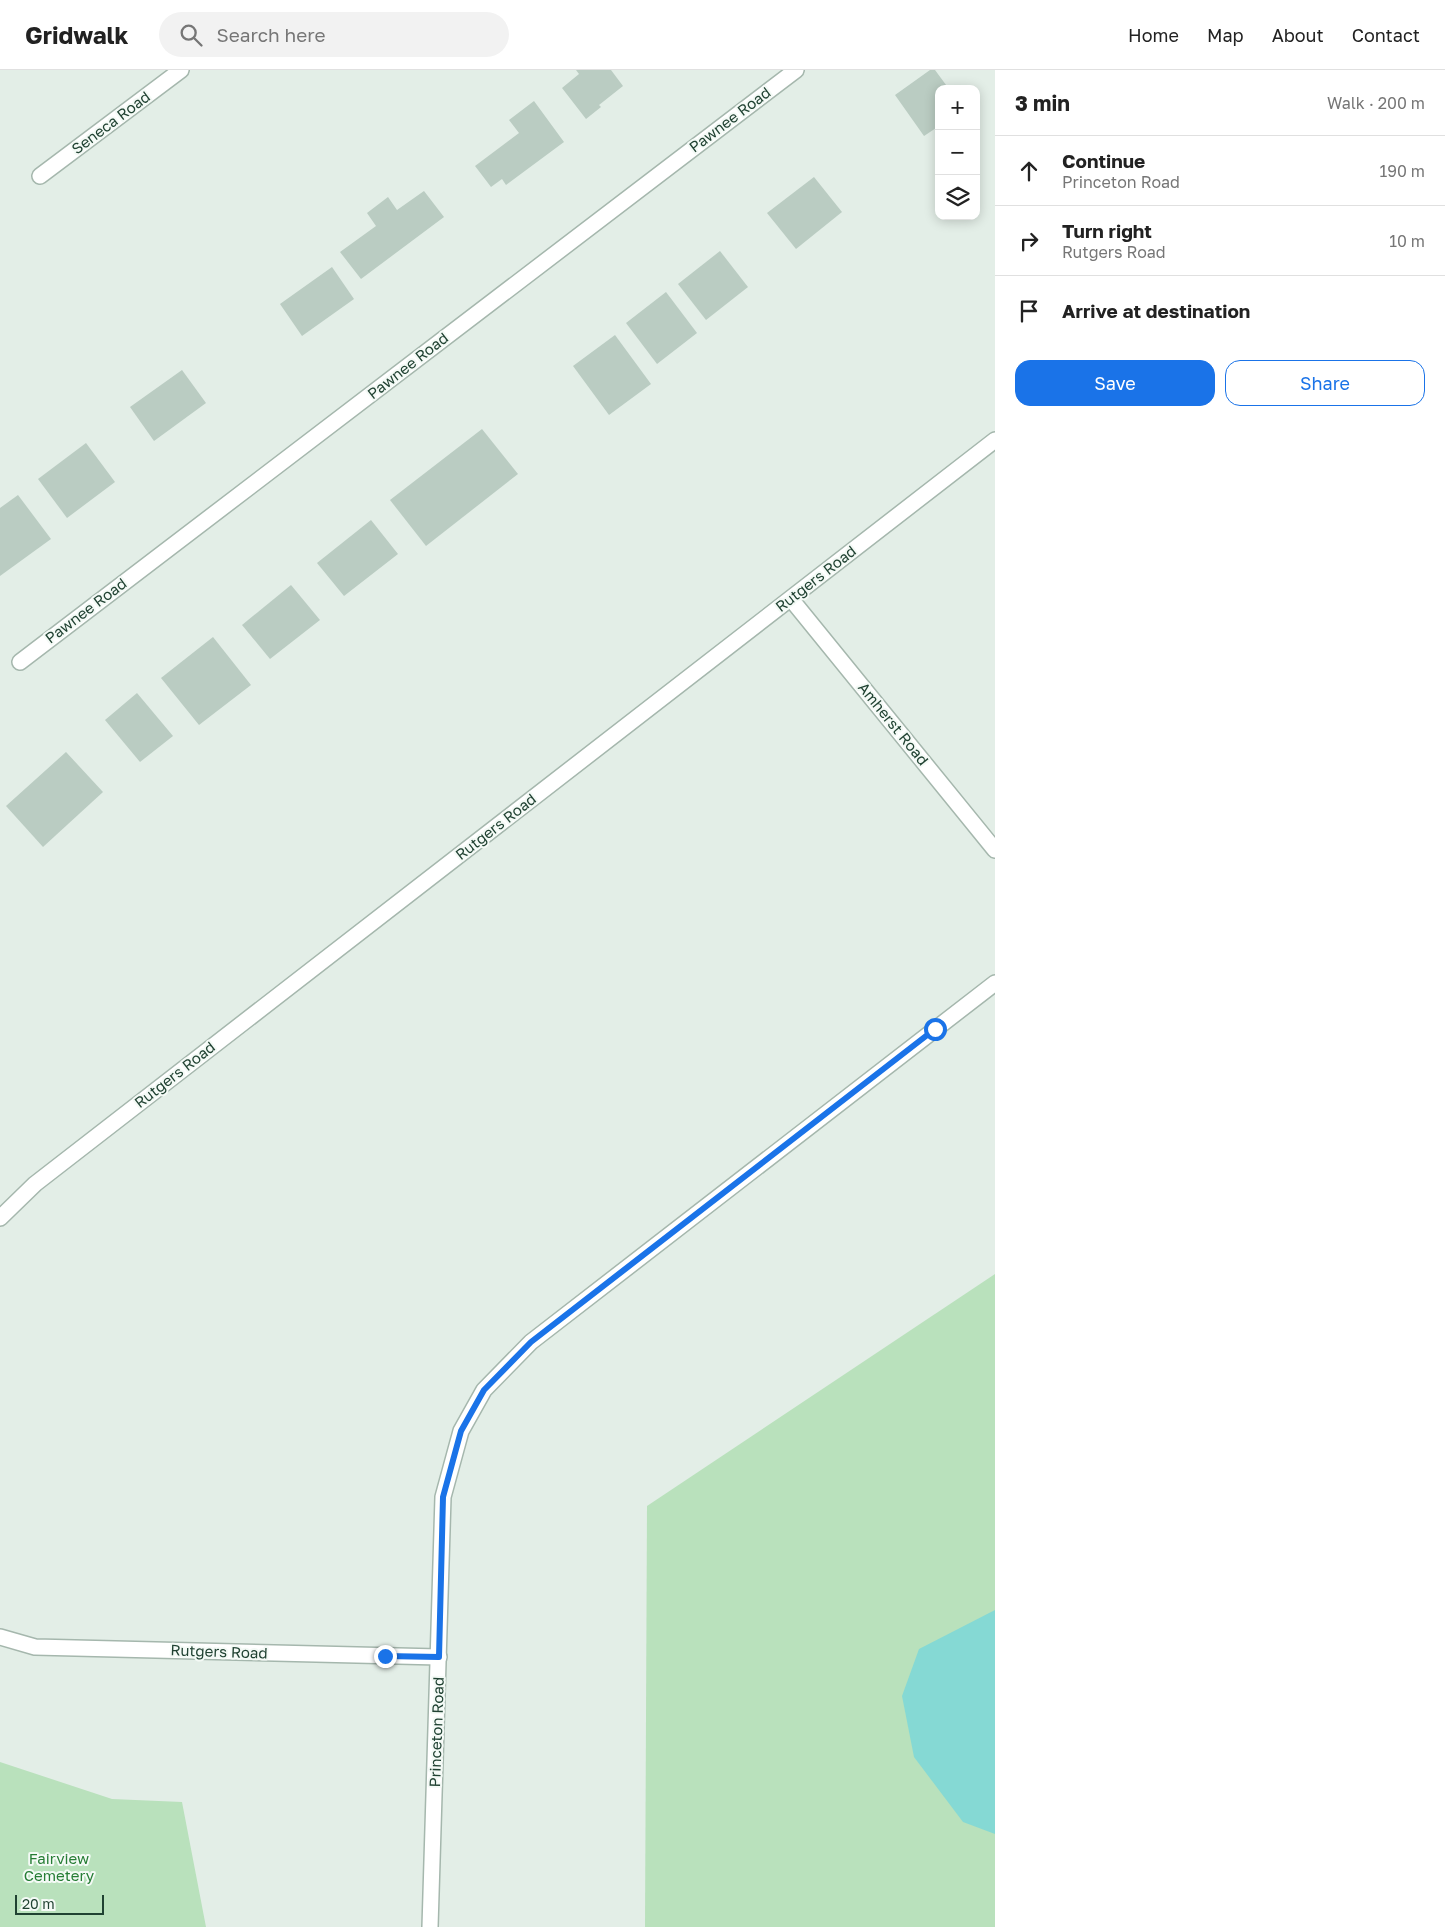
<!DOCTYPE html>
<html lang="en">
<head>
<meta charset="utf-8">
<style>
	:root { --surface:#fff; --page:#f2f2f2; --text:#222; --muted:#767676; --line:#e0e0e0; --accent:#1a73e8 }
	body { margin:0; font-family:"Golos Text",sans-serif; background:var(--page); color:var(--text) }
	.controls { position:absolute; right:15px; top:15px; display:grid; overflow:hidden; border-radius:10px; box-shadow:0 2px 12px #0003 }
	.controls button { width:45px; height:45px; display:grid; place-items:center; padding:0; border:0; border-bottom:1px solid var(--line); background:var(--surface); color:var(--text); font:25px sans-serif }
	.scale { position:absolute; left:15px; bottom:12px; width:89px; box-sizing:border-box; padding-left:5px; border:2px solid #204232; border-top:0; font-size:14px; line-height:18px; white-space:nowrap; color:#204232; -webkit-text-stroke:4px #f4faf6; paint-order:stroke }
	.stop { position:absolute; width:15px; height:15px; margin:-11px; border:4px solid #1a73e8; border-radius:50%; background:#fff }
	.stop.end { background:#1a73e8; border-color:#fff; box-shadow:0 1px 5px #0008 }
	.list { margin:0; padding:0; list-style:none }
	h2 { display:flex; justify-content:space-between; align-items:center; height:65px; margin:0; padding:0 20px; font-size:21px }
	h2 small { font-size:16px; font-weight:400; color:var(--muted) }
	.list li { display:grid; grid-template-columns:32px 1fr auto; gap:15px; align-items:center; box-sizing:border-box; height:70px; padding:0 20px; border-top:1px solid var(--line) }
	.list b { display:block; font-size:19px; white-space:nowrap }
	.list p { margin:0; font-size:16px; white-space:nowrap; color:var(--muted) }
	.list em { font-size:16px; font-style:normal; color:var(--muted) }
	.actions { display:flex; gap:10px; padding:15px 20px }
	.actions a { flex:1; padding:11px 0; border:1px solid var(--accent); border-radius:15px; text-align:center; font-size:18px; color:var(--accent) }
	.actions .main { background:var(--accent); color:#fff }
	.icon { flex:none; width:28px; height:28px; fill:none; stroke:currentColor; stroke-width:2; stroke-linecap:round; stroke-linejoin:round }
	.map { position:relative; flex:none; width:995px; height:1857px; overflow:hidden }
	header { display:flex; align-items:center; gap:30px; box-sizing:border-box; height:70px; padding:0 25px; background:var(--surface); border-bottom:1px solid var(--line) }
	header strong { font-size:24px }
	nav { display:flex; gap:28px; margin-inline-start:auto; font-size:18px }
	.search { width:350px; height:45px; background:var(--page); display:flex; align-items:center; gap:12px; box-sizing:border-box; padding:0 18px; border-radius:28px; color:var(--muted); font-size:19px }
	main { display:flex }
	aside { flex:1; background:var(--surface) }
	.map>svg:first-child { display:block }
</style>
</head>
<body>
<header>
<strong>Gridwalk</strong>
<div class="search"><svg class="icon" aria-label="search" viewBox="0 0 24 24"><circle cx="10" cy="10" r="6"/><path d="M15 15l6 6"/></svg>Search here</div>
<nav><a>Home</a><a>Map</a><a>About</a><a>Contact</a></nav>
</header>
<main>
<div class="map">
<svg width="995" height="1857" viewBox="0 0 995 1857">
	<rect width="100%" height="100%" fill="#e3eee7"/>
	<g fill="#b9e1bc">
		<path d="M995,1204V1857H645L647,1436Z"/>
		<path d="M0,1692L112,1729L182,1732L206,1857H0Z"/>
	</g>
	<path fill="#85d9d4" d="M995,1540V1764L963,1752L914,1687L902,1626L919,1579Z"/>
	<g fill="#baccc2">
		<path d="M576,0H611L623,16L599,35L601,37L586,49L562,18L579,4Z"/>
		<path d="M930,0H935L949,19H939V56L924,66L895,25Z"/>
		<path d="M534,31L564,72L506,115L502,109L491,117L475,96L519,63L509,50Z"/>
		<path d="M814,107L842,142L796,179L767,143Z"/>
		<path d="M424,121L444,147L361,209L340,182L376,156L367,143L388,127L397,140Z"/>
		<path d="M720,181L748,217L706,250L678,214Z"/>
		<path d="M332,197L354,229L302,266L280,234Z"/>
		<path d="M666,222L697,263L657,294L626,253Z"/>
		<path d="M615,265L651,314L609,345L573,296Z"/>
		<path d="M182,300L206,333L154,371L130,337Z"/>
		<path d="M482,359L518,404L426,476L390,430Z"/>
		<path d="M86,373L115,412L67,448L38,409Z"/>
		<path d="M18,425L51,469L0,506V438Z"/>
		<path d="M371,450L398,484L344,526L317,493Z"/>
		<path d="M291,515L320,550L270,589L242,555Z"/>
		<path d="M213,567L251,615L199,655L161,608Z"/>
		<path d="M137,623L173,666L140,692L105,650Z"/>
		<path d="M66,682L103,722L43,777L6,736Z"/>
	</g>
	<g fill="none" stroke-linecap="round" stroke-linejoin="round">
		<defs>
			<g id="minor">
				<path d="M40,106L181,0"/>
				<path d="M791,529L995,780"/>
				<path d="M20,592L796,0"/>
				<path d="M0,1148L35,1114L995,370"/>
				<path d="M0,1567L35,1577L439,1587"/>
				<path d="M430,1857L443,1427L461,1361L484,1320L531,1272L995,913"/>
			</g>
		</defs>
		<use href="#minor" stroke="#a5b7ad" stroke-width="18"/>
		<use href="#minor" stroke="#fff" stroke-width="15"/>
	</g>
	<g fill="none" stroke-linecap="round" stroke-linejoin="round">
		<path stroke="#1a73e8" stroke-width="6" d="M385,1586L439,1587L443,1427L461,1361L484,1320L531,1272L935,959"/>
	</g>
	<g text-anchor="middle" stroke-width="4" stroke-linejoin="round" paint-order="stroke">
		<g font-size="15" fill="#204232" stroke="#f4faf6">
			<text transform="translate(730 50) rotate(-37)" y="5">Pawnee Road</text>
			<text transform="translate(111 53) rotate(-37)" y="5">Seneca Road</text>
			<text transform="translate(408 296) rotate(-38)" y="5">Pawnee Road</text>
			<text transform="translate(816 509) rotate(-38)" y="5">Rutgers Road</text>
			<text transform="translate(86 541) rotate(-37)" y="5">Pawnee Road</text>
			<text transform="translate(893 654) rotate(51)" y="5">Amherst Road</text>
			<text transform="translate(496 757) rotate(-38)" y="5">Rutgers Road</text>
			<text transform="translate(175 1005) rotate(-38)" y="5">Rutgers Road</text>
			<text transform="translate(219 1582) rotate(2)" y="5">Rutgers Road</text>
			<text transform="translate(437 1662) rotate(-88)" y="5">Princeton Road</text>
		</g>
		<g font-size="15" fill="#267d35" stroke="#f4faf6">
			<text x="59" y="1794">Fairview<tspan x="59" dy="17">Cemetery</tspan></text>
		</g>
	</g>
</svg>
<div class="controls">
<button>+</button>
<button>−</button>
<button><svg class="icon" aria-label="layers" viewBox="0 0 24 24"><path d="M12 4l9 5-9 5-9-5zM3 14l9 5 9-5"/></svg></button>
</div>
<div class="scale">20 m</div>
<div class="stop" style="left:935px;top:959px"></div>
<div class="stop end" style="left:385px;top:1586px"></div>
</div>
<aside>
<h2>3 min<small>Walk · 200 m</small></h2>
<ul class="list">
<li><svg class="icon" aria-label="ahead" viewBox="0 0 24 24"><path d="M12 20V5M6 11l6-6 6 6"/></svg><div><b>Continue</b><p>Princeton Road</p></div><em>190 m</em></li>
<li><svg class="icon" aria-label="right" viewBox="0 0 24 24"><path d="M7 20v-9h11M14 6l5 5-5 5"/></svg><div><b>Turn right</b><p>Rutgers Road</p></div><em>10 m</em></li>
<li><svg class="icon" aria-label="arrive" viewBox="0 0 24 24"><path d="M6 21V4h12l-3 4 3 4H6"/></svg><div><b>Arrive at destination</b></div></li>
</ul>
<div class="actions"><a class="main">Save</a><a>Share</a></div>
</aside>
</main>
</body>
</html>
